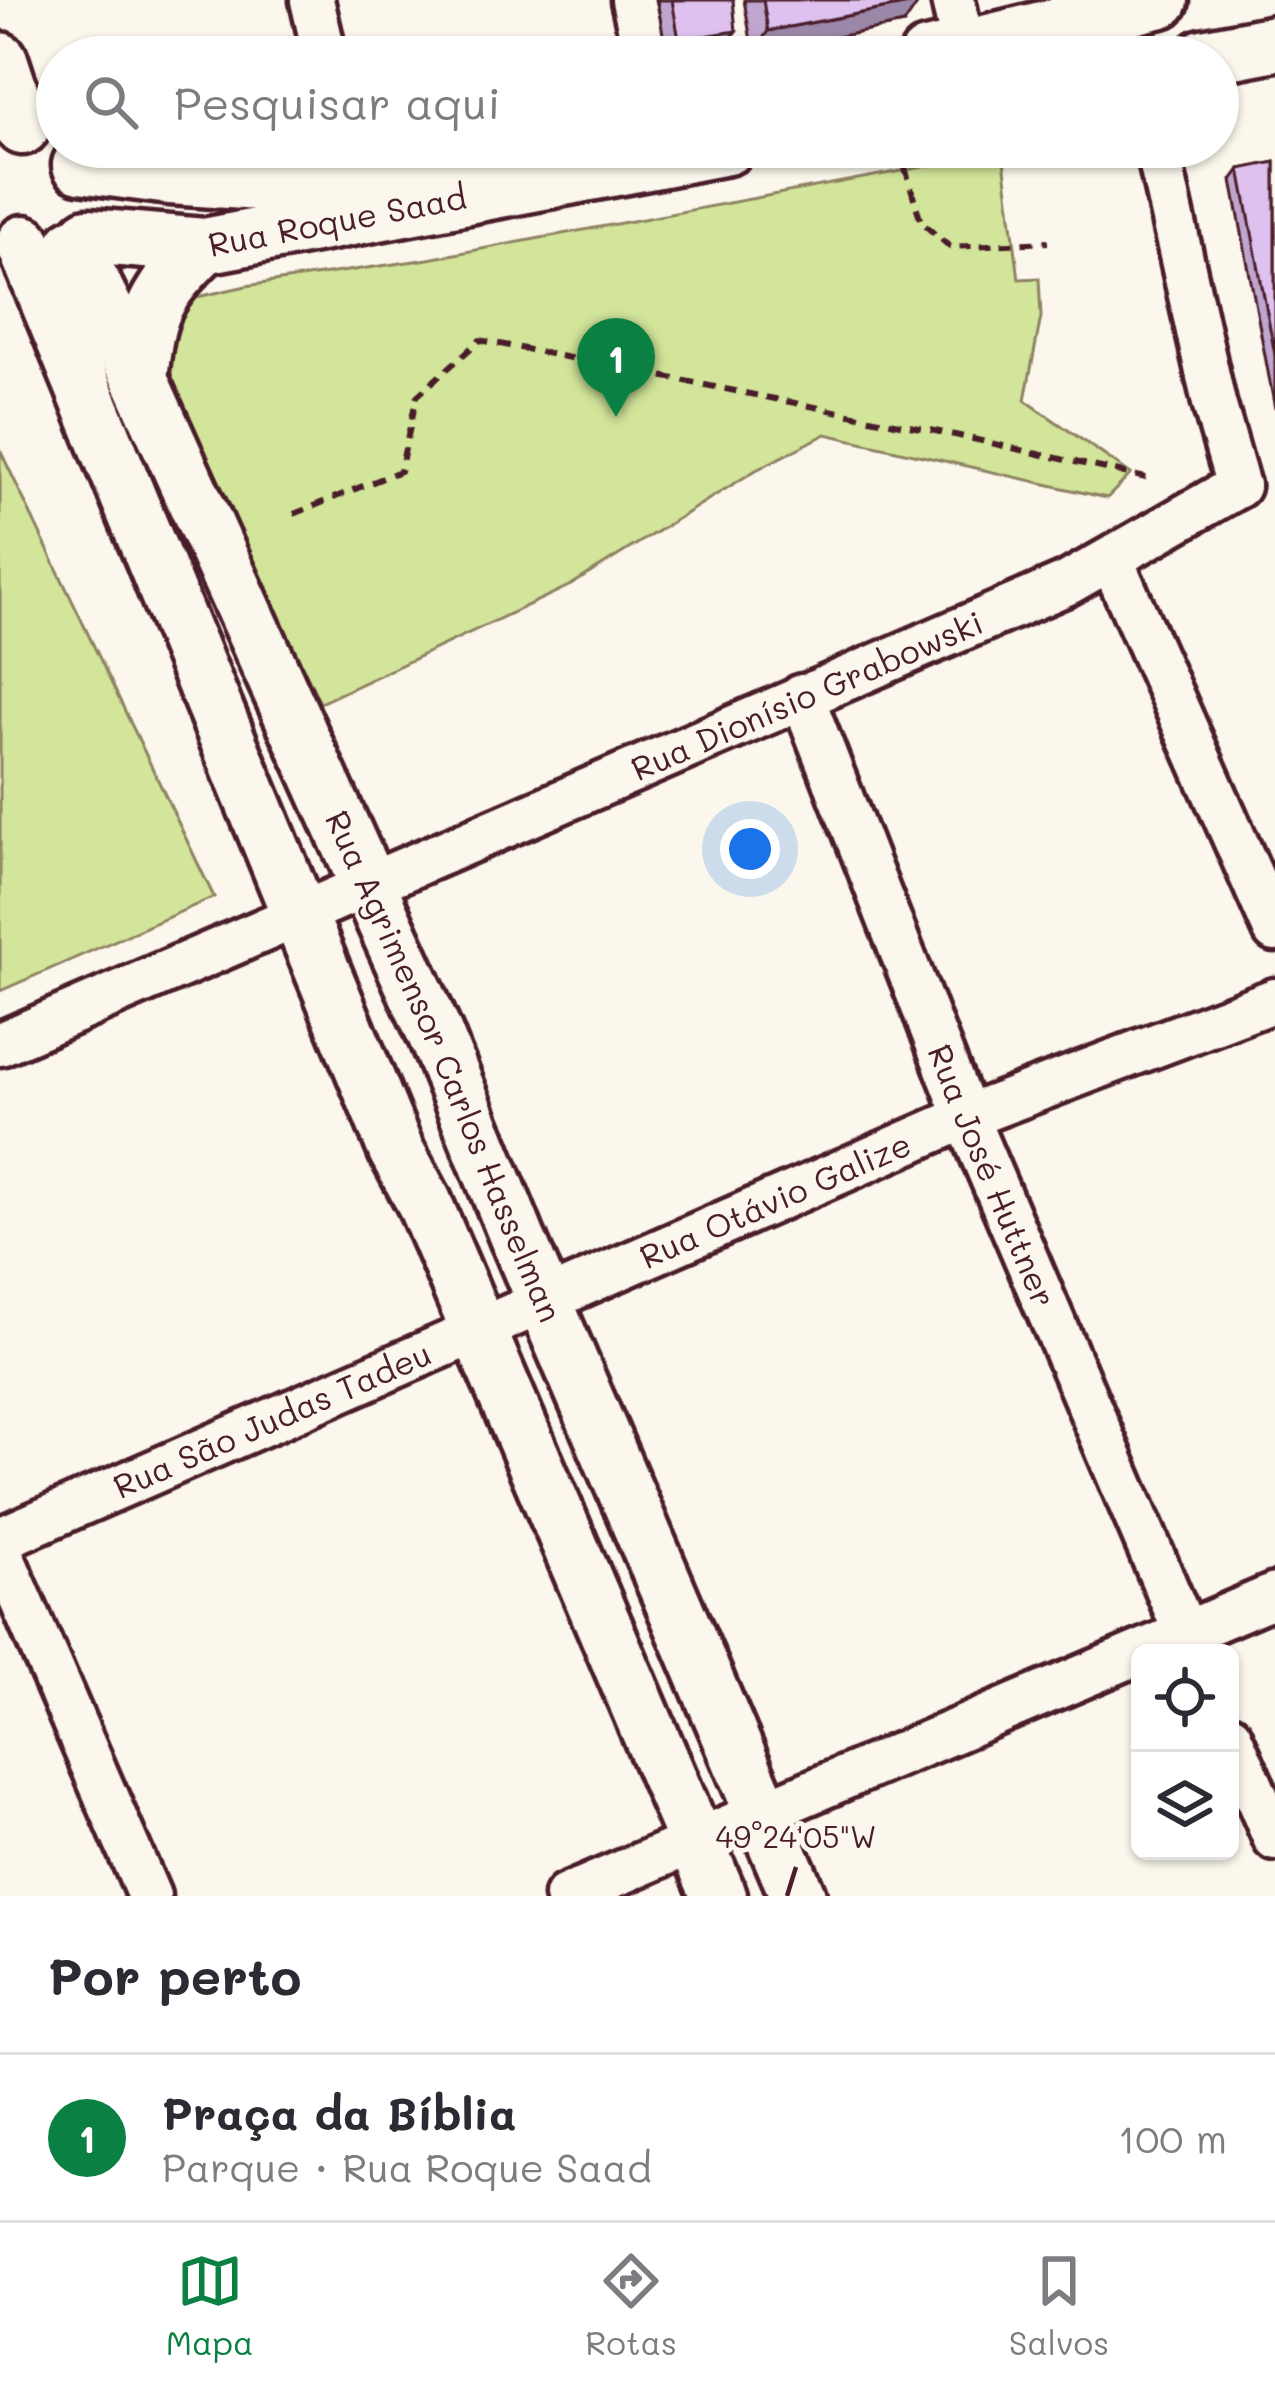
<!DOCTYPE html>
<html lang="pt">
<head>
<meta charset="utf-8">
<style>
	:root { --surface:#fff; --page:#f7f7f7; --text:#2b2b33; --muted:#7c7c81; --line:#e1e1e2; --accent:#0b8043 }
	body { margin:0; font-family:Mali,sans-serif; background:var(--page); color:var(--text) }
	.controls { position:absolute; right:36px; bottom:36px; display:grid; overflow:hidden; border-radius:18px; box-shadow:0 3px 9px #0004 }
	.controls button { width:108px; height:108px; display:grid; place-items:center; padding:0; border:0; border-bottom:3px solid var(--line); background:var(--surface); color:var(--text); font:60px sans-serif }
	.you { position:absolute; left:750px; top:849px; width:42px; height:42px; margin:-30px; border:9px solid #fff; border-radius:50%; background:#1a73e8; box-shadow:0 0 0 18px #1a73e833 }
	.badge { display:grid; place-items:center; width:78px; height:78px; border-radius:50%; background:var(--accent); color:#fff; font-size:39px; font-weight:700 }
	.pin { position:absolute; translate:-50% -99px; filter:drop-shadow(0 3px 6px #0008) }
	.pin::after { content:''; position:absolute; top:63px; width:42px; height:36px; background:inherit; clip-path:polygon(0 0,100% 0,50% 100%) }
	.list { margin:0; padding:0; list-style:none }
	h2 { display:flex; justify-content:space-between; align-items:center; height:156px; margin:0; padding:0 48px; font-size:51px }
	h2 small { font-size:39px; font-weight:400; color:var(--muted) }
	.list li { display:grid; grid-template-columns:78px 1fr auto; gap:36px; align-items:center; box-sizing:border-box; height:168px; padding:0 48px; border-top:3px solid var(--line) }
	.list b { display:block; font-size:45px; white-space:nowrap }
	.list p { margin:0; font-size:39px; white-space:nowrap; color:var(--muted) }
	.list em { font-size:39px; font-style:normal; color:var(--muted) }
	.icon { flex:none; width:66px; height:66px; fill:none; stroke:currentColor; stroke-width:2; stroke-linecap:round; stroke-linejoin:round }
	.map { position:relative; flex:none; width:1275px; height:1896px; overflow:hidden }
	.search { position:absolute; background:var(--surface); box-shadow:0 3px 9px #0004; left:36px; right:36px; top:36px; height:132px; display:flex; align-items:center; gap:30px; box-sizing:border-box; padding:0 42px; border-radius:66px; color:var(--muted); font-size:45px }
	.sheet { height:324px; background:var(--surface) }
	nav { display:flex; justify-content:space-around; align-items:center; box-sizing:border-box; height:168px; border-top:3px solid var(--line); background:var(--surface); font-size:33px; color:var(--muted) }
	nav a { display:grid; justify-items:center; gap:6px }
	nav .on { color:var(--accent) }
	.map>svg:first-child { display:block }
</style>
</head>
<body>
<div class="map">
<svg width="1275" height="1896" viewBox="0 0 1275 1896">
	<rect width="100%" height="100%" fill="#fbf7ec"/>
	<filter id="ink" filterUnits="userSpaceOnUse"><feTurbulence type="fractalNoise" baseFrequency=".00833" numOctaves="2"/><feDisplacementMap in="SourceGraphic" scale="24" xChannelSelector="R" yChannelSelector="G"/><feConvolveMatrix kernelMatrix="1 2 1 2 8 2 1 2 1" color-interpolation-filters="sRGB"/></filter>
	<g filter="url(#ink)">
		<g fill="#d2e59a" stroke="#8e8262" stroke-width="3">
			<path d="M1003,152L1019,279L1039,278L1041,317L1025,400L1131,474L1107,498L826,434L756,470L571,585L320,703L160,366L180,301L246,286L428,259Z"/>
			<path d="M0,450L214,897L0,991Z"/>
		</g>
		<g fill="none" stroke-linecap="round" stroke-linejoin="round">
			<defs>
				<g id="minor">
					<path d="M312,0L325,57"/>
					<path d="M633,0L646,57"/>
					<path d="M953,0L964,50"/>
					<path d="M1157,147L1214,403L1238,486"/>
					<path d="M1112,561L1275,930"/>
					<path id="s1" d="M802,696L966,1117L1194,1653"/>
					<path id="s2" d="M0,1044L1068,583L1238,486"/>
					<path id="s3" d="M0,1539L966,1117L1275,1000"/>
					<path d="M0,1551L149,1896"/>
					<path d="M1230,1736L1275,1839"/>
					<path d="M566,1896L1275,1595"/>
				</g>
				<g id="major">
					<path d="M927,57L1161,0"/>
					<path d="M1203,57L1275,43"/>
					<path d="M0,60L22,127"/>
					<path d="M80,165L170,177L272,184L488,147"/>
					<path id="s4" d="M88,236L204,246L727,147"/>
					<path d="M24,243L396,1150L424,1202L719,1896"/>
					<path id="s5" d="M74,246L140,379L435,1034L517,1237L798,1896"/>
					<path d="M140,379C147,309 154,296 204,246"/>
				</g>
			</defs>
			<use href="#minor" stroke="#4a1f2b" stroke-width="51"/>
			<use href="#major" stroke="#4a1f2b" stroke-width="63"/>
			<g stroke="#4a1f2b" stroke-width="6" stroke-dasharray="12 9" stroke-linecap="butt">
				<path d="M899,147L921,222L950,247L1048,242"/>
				<path d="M294,514L400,471L417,396L480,340L955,435L1146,478"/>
			</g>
			<use href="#minor" stroke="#fbf7ec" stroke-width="42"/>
			<use href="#major" stroke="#fbf7ec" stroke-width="54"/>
		</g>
		<g fill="#bfa6ce" stroke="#4a1f2b" stroke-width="3">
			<path d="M657,0H733L724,48L667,57Z"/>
			<path d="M744,0H919L904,24L753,53Z"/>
			<path d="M1275,162V409L1232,180L1240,169Z"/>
		</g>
		<g fill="#9b87a7" stroke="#4a1f2b" stroke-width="3">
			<path d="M919,2L904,24L753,53L768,31Z"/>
			<path d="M736,31L724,48L667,57L679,40Z"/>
		</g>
		<g fill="#dec1ef" stroke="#4a1f2b" stroke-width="3">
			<path d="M672,0H733L736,31L679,40Z"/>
			<path d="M763,0H919V2L768,31Z"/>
			<path d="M1275,162V355L1240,169Z"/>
		</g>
	</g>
	<path fill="none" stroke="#4a1f2b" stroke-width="4.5" d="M787,1896L796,1867"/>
	<g text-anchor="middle" stroke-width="10" stroke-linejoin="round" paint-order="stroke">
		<g font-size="33" fill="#4a1f2b" stroke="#fbf7ec">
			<text dy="12" stroke="none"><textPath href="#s4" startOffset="252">Rua Roque Saad</textPath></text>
			<text dy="12" stroke="none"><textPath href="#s2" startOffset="879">Rua Dionísio Grabowski</textPath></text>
			<text dy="12" stroke="none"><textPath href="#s5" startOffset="900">Rua Agrimensor Carlos Hasselman</textPath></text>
			<text dy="12" stroke="none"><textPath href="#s1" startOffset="516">Rua José Huttner</textPath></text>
			<text dy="12" stroke="none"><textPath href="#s3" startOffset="846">Rua Otávio Galize</textPath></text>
			<text dy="12" stroke="none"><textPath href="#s3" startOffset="297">Rua São Judas Tadeu</textPath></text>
		</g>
	</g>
	<g font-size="30" text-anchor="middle" fill="#4a1f2b" stroke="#fbf7ec" stroke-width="10" stroke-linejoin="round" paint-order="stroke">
		<text x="796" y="1848">49°24'05"W</text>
	</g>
</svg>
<div class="controls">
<button><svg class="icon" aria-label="locate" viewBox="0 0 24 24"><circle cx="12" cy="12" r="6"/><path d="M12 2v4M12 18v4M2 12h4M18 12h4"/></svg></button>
<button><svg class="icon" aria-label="layers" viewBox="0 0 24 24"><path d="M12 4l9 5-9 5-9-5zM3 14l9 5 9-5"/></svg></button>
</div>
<div class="you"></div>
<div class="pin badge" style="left:616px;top:417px">1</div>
<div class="search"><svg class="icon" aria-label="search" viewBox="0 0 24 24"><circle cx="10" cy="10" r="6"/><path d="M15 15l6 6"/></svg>Pesquisar aqui</div>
</div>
<section class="sheet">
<h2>Por perto<small></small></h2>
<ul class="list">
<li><span class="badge">1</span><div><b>Praça da Bíblia</b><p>Parque · Rua Roque Saad</p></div><em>100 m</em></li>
</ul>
</section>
<nav>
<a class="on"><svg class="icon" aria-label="map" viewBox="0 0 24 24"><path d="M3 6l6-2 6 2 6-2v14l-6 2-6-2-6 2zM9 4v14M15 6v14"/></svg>Mapa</a>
<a><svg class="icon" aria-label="directions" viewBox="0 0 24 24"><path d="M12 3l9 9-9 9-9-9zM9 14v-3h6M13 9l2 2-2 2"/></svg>Rotas</a>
<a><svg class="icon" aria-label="saved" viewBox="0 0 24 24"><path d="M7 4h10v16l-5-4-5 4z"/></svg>Salvos</a>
</nav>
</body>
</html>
